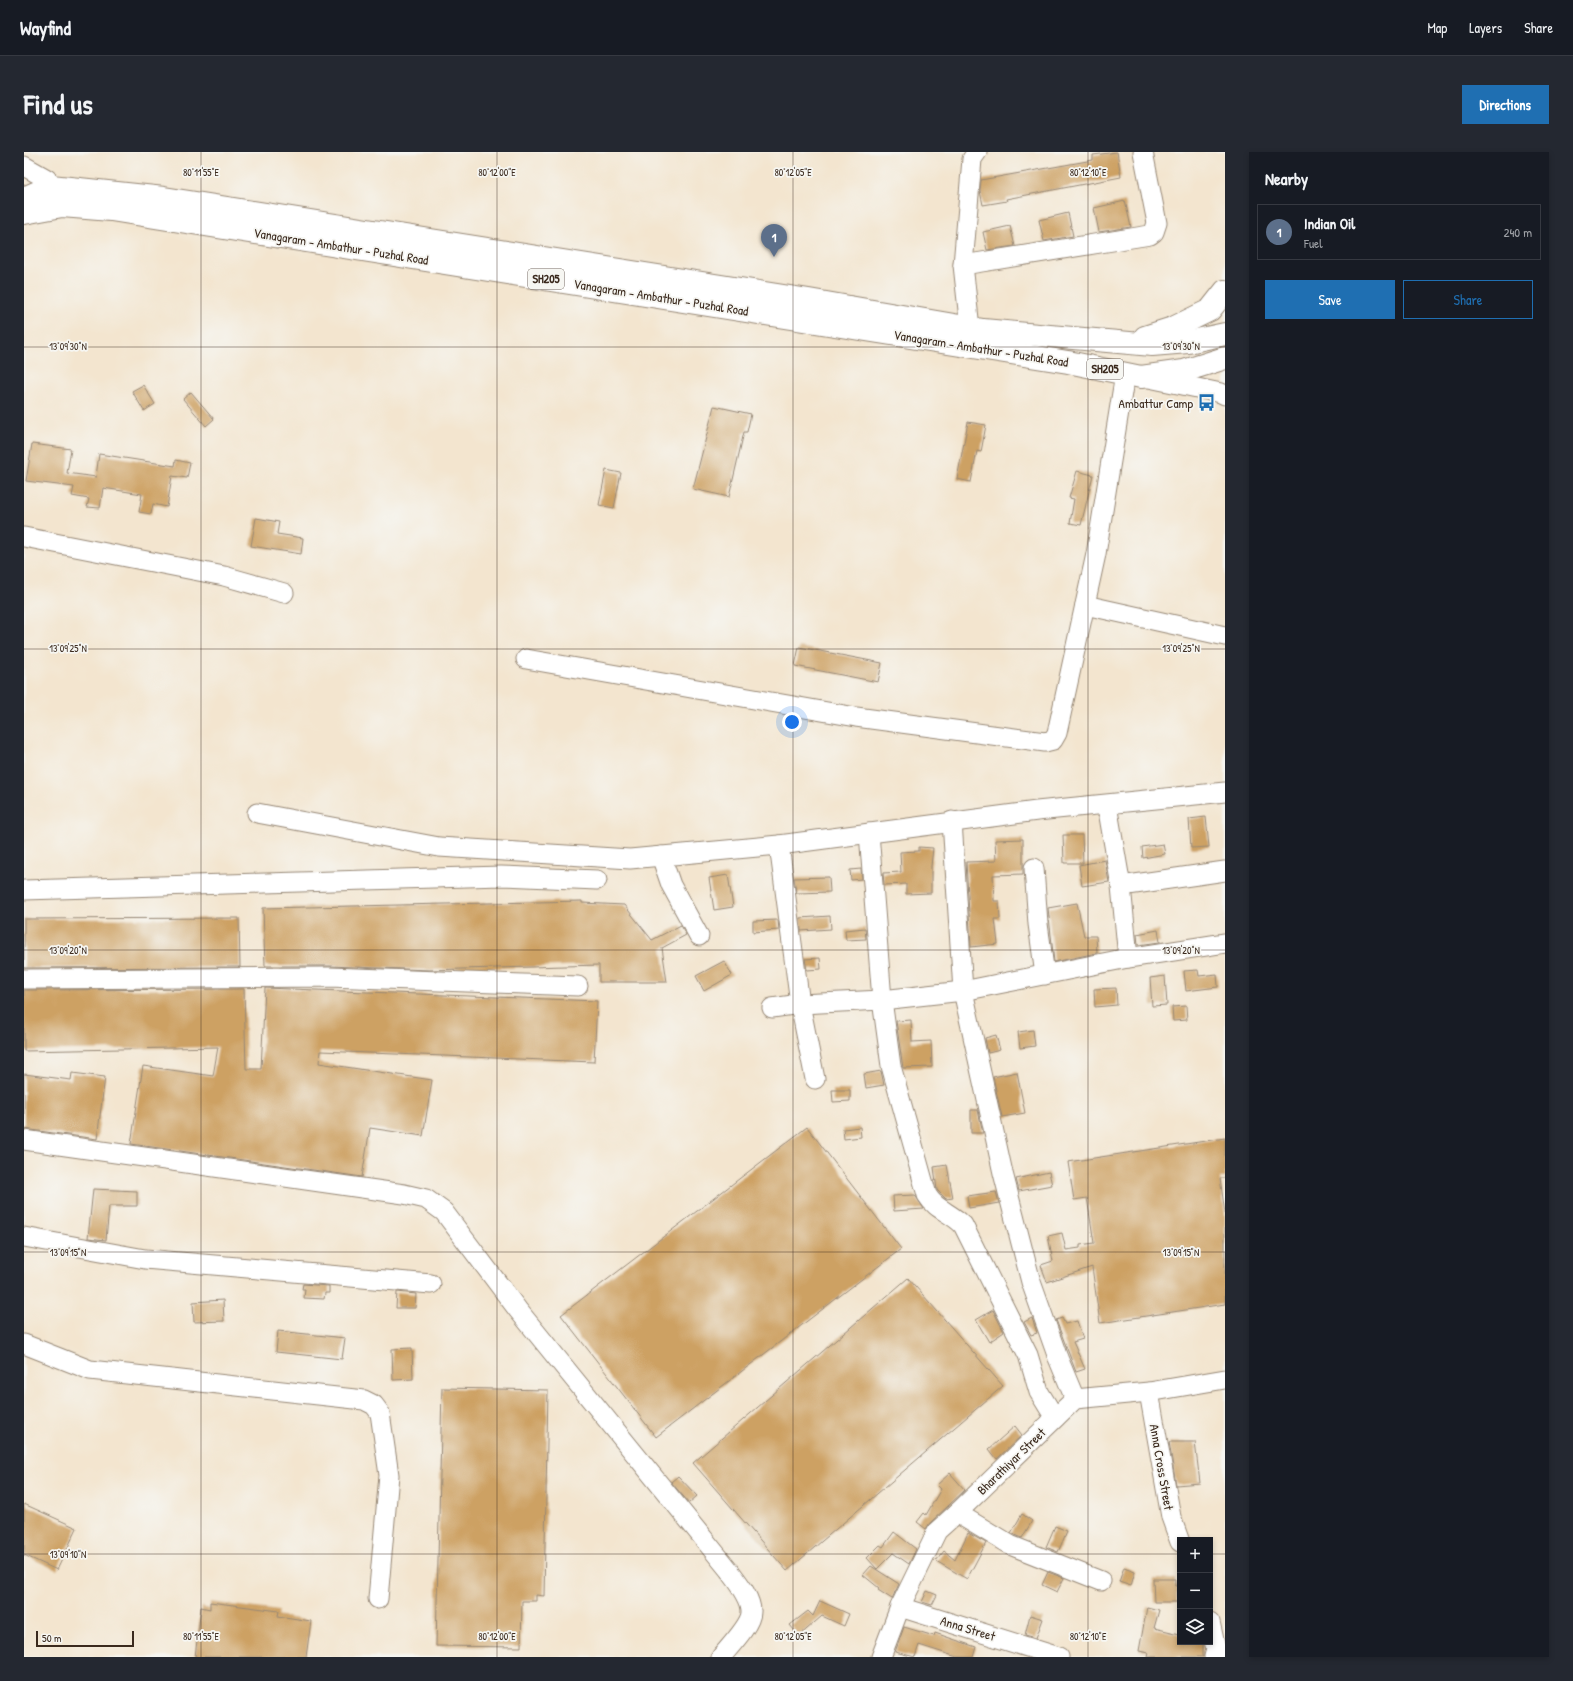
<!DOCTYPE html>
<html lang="en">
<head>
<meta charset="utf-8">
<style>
	:root { --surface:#171b24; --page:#242831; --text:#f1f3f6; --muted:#9ea1a6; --line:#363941; --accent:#1f6fb2 }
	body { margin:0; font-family:"Patrick Hand",sans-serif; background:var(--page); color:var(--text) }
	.controls { position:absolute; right:12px; bottom:12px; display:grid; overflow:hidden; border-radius:0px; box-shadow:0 2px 6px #0003 }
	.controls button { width:36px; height:36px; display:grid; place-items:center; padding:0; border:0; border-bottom:1px solid var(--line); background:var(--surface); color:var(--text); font:20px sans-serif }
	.scale { position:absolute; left:12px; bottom:10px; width:98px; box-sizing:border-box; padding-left:4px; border:2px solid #3b2a1e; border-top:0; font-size:11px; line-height:14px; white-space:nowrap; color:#3b2a1e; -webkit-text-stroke:3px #f6f6f2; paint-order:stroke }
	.you { position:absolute; left:768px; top:570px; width:14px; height:14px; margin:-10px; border:3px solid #fff; border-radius:50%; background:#1a73e8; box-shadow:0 0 0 6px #1a73e833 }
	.badge { display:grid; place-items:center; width:26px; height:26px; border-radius:50%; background:var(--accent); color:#fff; font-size:13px; font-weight:700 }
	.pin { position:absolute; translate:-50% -33px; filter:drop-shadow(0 1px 2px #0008) }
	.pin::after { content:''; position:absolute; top:21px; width:14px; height:12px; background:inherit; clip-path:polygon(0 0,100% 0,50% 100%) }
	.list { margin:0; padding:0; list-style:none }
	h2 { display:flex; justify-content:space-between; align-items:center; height:52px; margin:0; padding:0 16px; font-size:17px }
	h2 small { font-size:13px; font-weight:400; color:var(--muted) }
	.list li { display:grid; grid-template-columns:26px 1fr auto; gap:12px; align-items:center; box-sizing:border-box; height:56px; margin:0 8px 8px; padding:0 8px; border:1px solid var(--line); border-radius:0px }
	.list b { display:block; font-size:15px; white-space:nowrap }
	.list p { margin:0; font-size:13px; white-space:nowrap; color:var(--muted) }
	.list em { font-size:13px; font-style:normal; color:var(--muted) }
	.actions { display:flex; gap:8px; padding:12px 16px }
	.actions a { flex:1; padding:9px 0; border:1px solid var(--accent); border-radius:0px; text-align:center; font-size:14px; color:var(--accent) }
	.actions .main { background:var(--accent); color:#fff }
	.icon { flex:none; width:22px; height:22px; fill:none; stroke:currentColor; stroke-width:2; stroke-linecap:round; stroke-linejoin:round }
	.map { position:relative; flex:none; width:1201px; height:1505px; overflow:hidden; border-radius:0px }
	header { display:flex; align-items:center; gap:24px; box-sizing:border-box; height:56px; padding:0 20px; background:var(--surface); border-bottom:1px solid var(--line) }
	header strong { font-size:19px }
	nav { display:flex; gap:22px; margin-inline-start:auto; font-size:14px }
	.intro { display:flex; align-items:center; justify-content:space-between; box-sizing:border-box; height:96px; padding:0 24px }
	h1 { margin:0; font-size:28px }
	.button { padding:10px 18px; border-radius:0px; background:var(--accent); color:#fff; font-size:14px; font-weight:700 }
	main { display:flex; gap:24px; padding:0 24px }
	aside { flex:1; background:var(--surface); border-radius:0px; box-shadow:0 2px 6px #0003 }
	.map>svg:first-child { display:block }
</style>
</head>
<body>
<header>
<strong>Wayfind</strong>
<nav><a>Map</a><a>Layers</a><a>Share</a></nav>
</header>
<div class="intro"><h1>Find us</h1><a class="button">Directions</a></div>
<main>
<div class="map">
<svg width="1201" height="1505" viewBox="0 0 1201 1505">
	<rect width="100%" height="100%" fill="#f6f6f2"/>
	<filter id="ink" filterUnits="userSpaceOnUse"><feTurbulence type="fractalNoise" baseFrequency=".025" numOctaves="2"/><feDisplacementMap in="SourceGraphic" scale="8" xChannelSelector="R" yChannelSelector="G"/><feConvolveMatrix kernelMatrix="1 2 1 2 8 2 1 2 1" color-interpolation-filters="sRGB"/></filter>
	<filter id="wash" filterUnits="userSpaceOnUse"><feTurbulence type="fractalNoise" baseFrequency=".012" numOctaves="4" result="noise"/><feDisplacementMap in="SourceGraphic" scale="16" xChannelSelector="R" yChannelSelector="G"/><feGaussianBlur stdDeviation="0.9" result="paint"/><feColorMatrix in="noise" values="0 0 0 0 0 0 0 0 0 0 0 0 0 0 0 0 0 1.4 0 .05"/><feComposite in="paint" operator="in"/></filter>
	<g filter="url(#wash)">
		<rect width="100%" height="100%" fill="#f3e5cf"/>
		<g id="blocks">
			<g fill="#cda163">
				<path d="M1093,0L1097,25L982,47L983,49L959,53L956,39L957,28L1069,8V3Z"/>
				<path d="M1101,49L1107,75L1075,80L1070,56Z"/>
				<path d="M1044,61L1049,84L1020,89L1015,68Z"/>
				<path d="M986,74L991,94L963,98L959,80Z"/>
				<path d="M119,233L131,252L120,259L108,239Z"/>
				<path d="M167,240L190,267L182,274L159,247Z"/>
				<path d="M690,254L727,262L723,280H720L705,345L669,337Z"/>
				<path d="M944,270L962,273L957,300L953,299L947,330L933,327Z"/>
				<path d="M8,292L47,297L43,321L72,325L75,302L151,314L152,308L166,311L163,326L148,324L143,355L129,352L127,362L115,360L118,342L79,336L76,356L63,355L65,347L48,344L50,335L2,329Z"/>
				<path d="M582,318L597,321L590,356L575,353Z"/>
				<path d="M1053,319L1069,323L1057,373L1046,371L1050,347L1045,346Z"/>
				<path d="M232,366L255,370L253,382L279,386L277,402L227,394Z"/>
				<path d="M775,495L858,511L854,530L771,514Z"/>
				<path d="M1182,665L1185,695L1167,696L1165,667Z"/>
				<path d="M1039,683H1058L1059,711H1040Z"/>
				<path d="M999,687V722L969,723L970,749H975L976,767H971L974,792L947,795L942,710L972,709L971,688Z"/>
				<path d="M1139,692L1141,702L1119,706L1118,695Z"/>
				<path d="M895,695L909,696L907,714V741L882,742V732L860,733L859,721L877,720L876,700L895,699Z"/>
				<path d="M1081,708L1085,730L1058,734L1055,713Z"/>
				<path d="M837,717L838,727L827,728L826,718Z"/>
				<path d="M704,723L709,755L690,758L685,726Z"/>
				<path d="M805,725L806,740L772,741L770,726Z"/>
				<path d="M558,749V751L600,753L628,788L657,773L662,783L638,796L643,830H575V813L405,818L305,814H241L239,756Z"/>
				<path d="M1053,751L1060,784H1072L1073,801L1030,810L1024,756Z"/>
				<path d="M806,764L807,777L777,779L776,766Z"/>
				<path d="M215,766L216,815L0,816V767Z"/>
				<path d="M754,768L755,778L729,780V769Z"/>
				<path d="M841,776L842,787L822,788L821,778Z"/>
				<path d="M1134,778L1136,790L1114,793L1113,782Z"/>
				<path d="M796,806L797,817L783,818L781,807Z"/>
				<path d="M700,809L708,823L680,839L672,824Z"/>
				<path d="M1174,818L1175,824L1193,822L1194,835L1162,839L1160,819Z"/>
				<path d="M1141,824L1143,853L1128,854L1126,826Z"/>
				<path d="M241,836L573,849L570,910L296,899L295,911L408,928L399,984L346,976L338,1025L107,992L119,914L189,924L194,895L0,899V838L220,837L222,917H237Z"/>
				<path d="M1092,836L1093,853L1071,855L1070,837Z"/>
				<path d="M1162,854L1163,868L1149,869L1148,855Z"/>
				<path d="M887,868L888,890L907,889L908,915L879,916L872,869Z"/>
				<path d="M1009,878L1011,894L996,896L994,880Z"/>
				<path d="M972,883L976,898L964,901L961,886Z"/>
				<path d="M857,919L860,933L842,936L840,922Z"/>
				<path d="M993,920L1001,961L978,965L969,925Z"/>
				<path d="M48,921L81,925L73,987L0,977V922L47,928Z"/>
				<path d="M808,938H826V949L809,950Z"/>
				<path d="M947,958H954L959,981H947Z"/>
				<path d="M783,975L877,1097L632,1285L537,1163Z"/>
				<path d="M836,975L837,985L820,987L819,977Z"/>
				<path d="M1201,986V1026H1196L1201,1061V1152L1076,1171L1068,1115L1023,1130L1017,1113L1029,1109L1024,1084L1038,1081L1042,1098L1056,1096V1093L1070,1091L1063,1046L1050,1048L1044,1010Z"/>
				<path d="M923,1013L929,1046L922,1047L913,1038L910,1015Z"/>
				<path d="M1025,1020L1028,1033L995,1039L992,1027Z"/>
				<path d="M69,1037L113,1039V1054H85L82,1088L64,1086Z"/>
				<path d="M972,1040L975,1051L945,1056L943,1044Z"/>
				<path d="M891,1043L900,1057L870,1059L869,1044Z"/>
				<path d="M884,1126L979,1234L763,1419L669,1311Z"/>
				<path d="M279,1132L305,1134V1141H301L300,1147L280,1146L281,1137H278Z"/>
				<path d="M373,1140L392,1142L391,1156H372Z"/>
				<path d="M199,1148L200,1169L170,1170L169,1150Z"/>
				<path d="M969,1158L980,1180L965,1190L952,1168Z"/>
				<path d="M1008,1166L1013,1181L1007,1183L1000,1170Z"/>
				<path d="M1038,1166L1041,1172L1053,1169L1059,1187L1049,1190L1061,1217L1052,1220L1032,1168Z"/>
				<path d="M254,1179L321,1186L318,1207L252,1200Z"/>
				<path d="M388,1196L389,1227L369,1228L368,1197Z"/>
				<path d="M418,1236L524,1238L520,1444L512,1443V1449H498L497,1495L412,1494Z"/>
				<path d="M991,1274L998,1283L973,1307L965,1297Z"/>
				<path d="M1145,1290H1171L1176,1331L1152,1333Z"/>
				<path d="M926,1321L941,1338L906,1371L902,1377L893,1370L900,1361L902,1363L917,1337L913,1333Z"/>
				<path d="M654,1324L673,1344L665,1351L647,1330Z"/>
				<path d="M0,1352L53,1376L33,1418L0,1403Z"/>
				<path d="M998,1362L1008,1369L998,1386L987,1381Z"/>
				<path d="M1031,1374L1043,1379L1034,1400L1022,1395Z"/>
				<path d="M870,1380L892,1397L885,1412L869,1401L853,1417L843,1406L856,1393L859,1395Z"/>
				<path d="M944,1381L962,1391L943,1427L912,1409L920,1399L931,1408Z"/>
				<path d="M847,1414L875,1432L868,1447L854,1438L855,1436L839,1423Z"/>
				<path d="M1100,1415L1111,1419L1107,1434L1095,1430Z"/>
				<path d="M1024,1420L1040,1426L1033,1440L1018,1433Z"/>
				<path d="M1129,1427H1151V1434H1154V1450H1130Z"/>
				<path d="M903,1439L913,1443L908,1453L898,1450Z"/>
				<path d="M796,1449L825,1462L820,1474L798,1464L775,1484L766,1473L784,1459L789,1464Z"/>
				<path d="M186,1450L255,1459L254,1464L287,1469L282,1505H171L177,1455L186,1457Z"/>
				<path d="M1123,1455L1135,1458L1130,1476L1156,1482V1490H1179V1505H1124L1125,1501L1115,1499Z"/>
				<path d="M1006,1463L1019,1467L1012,1486L1001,1483Z"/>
				<path d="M880,1475L910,1484L911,1481L952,1495L949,1505H933L895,1493L891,1505L871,1500Z"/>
			</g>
		</g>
	</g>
	<g filter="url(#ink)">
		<use href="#blocks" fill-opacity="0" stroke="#978876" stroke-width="1"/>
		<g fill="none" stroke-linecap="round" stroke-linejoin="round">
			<defs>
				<g id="minor">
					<path d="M0,14L23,27L34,46"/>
					<path d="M939,113L1126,83L1130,80L1133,71L1119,0"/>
					<path d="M946,176L939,113L948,7L953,0"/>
					<path d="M1125,226L1197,241L1201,243"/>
					<path d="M0,385L200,424L260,441"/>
					<path d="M1061,453L1201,484"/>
					<path d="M502,507L832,565L1021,590L1029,588L1033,581L1072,402L1101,222"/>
					<path d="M1083,653L1097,734L1104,806"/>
					<path d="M233,661L415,695L606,707L755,693L1013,659L1201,640"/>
					<path d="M928,669L939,839L979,1021L1007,1130L1034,1206L1051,1247"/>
					<path d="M845,681L858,848L867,914L903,1043C912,1058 926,1060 939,1073L1004,1203L1015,1240L1031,1266"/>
					<path d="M755,693L776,852L791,927"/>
					<path d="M637,704L647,733L675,784"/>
					<path d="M1010,716L1014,772L1021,823"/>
					<path d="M1097,734L1201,719"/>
					<path d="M0,738L477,724L573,728"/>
					<path d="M0,827L305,825L554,834"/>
					<path d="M748,856L776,852L858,848L939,839L1104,806L1201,791"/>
					<path d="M0,988L380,1042L402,1047L420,1060L494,1158L705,1418C713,1429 727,1445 727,1459C728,1472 705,1495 697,1505"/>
					<path d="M0,1085L121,1107L407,1132"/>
					<path d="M0,1192L66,1218L340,1248L350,1253L356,1261L365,1323L354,1447"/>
					<path d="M1125,1240L1147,1365L1156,1390"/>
					<path d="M933,1361L986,1393L1077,1429"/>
					<path d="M876,1455L1035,1505"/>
					<path d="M1186,1470L1192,1497L1190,1505"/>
					<path d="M857,1505L876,1455L913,1379L933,1361L1051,1247L1125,1240L1201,1227"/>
				</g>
				<g id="major">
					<path d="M0,46L27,34L140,46L785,148L959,178L1128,193L1164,190L1201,182"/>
					<path d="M0,61L38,54L87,58L1044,210L1117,225L1160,219L1201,206"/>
					<path d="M1121,185L1149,176L1186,158L1201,139"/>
				</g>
			</defs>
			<use href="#minor" stroke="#978876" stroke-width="21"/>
			<use href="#major" stroke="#978876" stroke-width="24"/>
			<use href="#minor" stroke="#fff" stroke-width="19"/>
			<use href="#major" stroke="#fff" stroke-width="22"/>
		</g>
	</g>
	<path fill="none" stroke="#3b2a1e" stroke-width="1" stroke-opacity="0.45" d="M177,0V1505M473,0V1505M769,0V1505M1064,0V1505M0,195H1201M0,497H1201M0,798H1201M0,1100H1201M0,1402H1156M1186,1402H1201"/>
	<defs>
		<symbol id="bus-bare" viewBox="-9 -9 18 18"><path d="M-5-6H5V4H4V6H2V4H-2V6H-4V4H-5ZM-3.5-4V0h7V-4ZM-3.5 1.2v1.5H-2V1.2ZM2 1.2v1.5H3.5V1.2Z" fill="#1f6fb2" stroke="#f6f6f2" stroke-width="2.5" paint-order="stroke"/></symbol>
	</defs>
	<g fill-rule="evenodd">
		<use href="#bus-bare" x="1170" y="238" width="25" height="25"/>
	</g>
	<g text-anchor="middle" stroke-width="3.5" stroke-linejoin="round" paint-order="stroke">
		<g fill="#f6f6f2" stroke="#73675e" stroke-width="1">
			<rect x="504" y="117" width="36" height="20" rx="3"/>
			<rect x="1063" y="207" width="36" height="20" rx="3"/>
		</g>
		<g font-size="12" font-weight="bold" fill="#3b2a1e">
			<text x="522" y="131">SH205</text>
			<text x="1081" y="221">SH205</text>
		</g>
		<g font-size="13" fill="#3b2a1e" stroke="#f6f6f2">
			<text transform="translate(317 94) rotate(9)" y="5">Vanagaram - Ambathur - Puzhal Road</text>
			<text transform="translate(637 145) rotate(9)" y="5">Vanagaram - Ambathur - Puzhal Road</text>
			<text transform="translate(957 196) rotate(9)" y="5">Vanagaram - Ambathur - Puzhal Road</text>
			<text transform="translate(987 1309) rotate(-44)" y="5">Bharathiyar Street</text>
			<text transform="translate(1138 1315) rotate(80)" y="5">Anna Cross Street</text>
			<text transform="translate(944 1476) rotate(17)" y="5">Anna Street</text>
		</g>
		<g font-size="13" fill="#3b2a1e" stroke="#f6f6f2" text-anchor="end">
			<text x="1169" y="256">Ambattur Camp</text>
		</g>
	</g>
	<g font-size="10" text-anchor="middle" fill="#3b2a1e" stroke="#f6f6f2" stroke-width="3.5" stroke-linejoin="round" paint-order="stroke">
		<text x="177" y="24">80°11'55"E</text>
		<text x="473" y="24">80°12'00"E</text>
		<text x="769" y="24">80°12'05"E</text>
		<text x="1064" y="24">80°12'10"E</text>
		<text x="44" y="198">13°09'30"N</text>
		<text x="1157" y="198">13°09'30"N</text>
		<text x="44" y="500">13°09'25"N</text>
		<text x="1157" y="500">13°09'25"N</text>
		<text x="44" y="802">13°09'20"N</text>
		<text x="1157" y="802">13°09'20"N</text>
		<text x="44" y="1104">13°09'15"N</text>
		<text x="1157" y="1104">13°09'15"N</text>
		<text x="44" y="1406">13°09'10"N</text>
		<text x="177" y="1488">80°11'55"E</text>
		<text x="473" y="1488">80°12'00"E</text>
		<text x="769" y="1488">80°12'05"E</text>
		<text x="1064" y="1488">80°12'10"E</text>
	</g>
</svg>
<div class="controls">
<button>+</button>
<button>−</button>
<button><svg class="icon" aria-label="layers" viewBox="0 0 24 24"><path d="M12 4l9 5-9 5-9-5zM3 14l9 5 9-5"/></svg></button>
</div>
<div class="scale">50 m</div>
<div class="you"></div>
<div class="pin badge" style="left:750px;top:105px;background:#5c6f8a">1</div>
</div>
<aside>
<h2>Nearby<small></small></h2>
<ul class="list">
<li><span class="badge" style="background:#5c6f8a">1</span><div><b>Indian Oil</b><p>Fuel</p></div><em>240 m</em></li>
</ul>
<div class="actions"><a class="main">Save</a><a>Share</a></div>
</aside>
</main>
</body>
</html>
